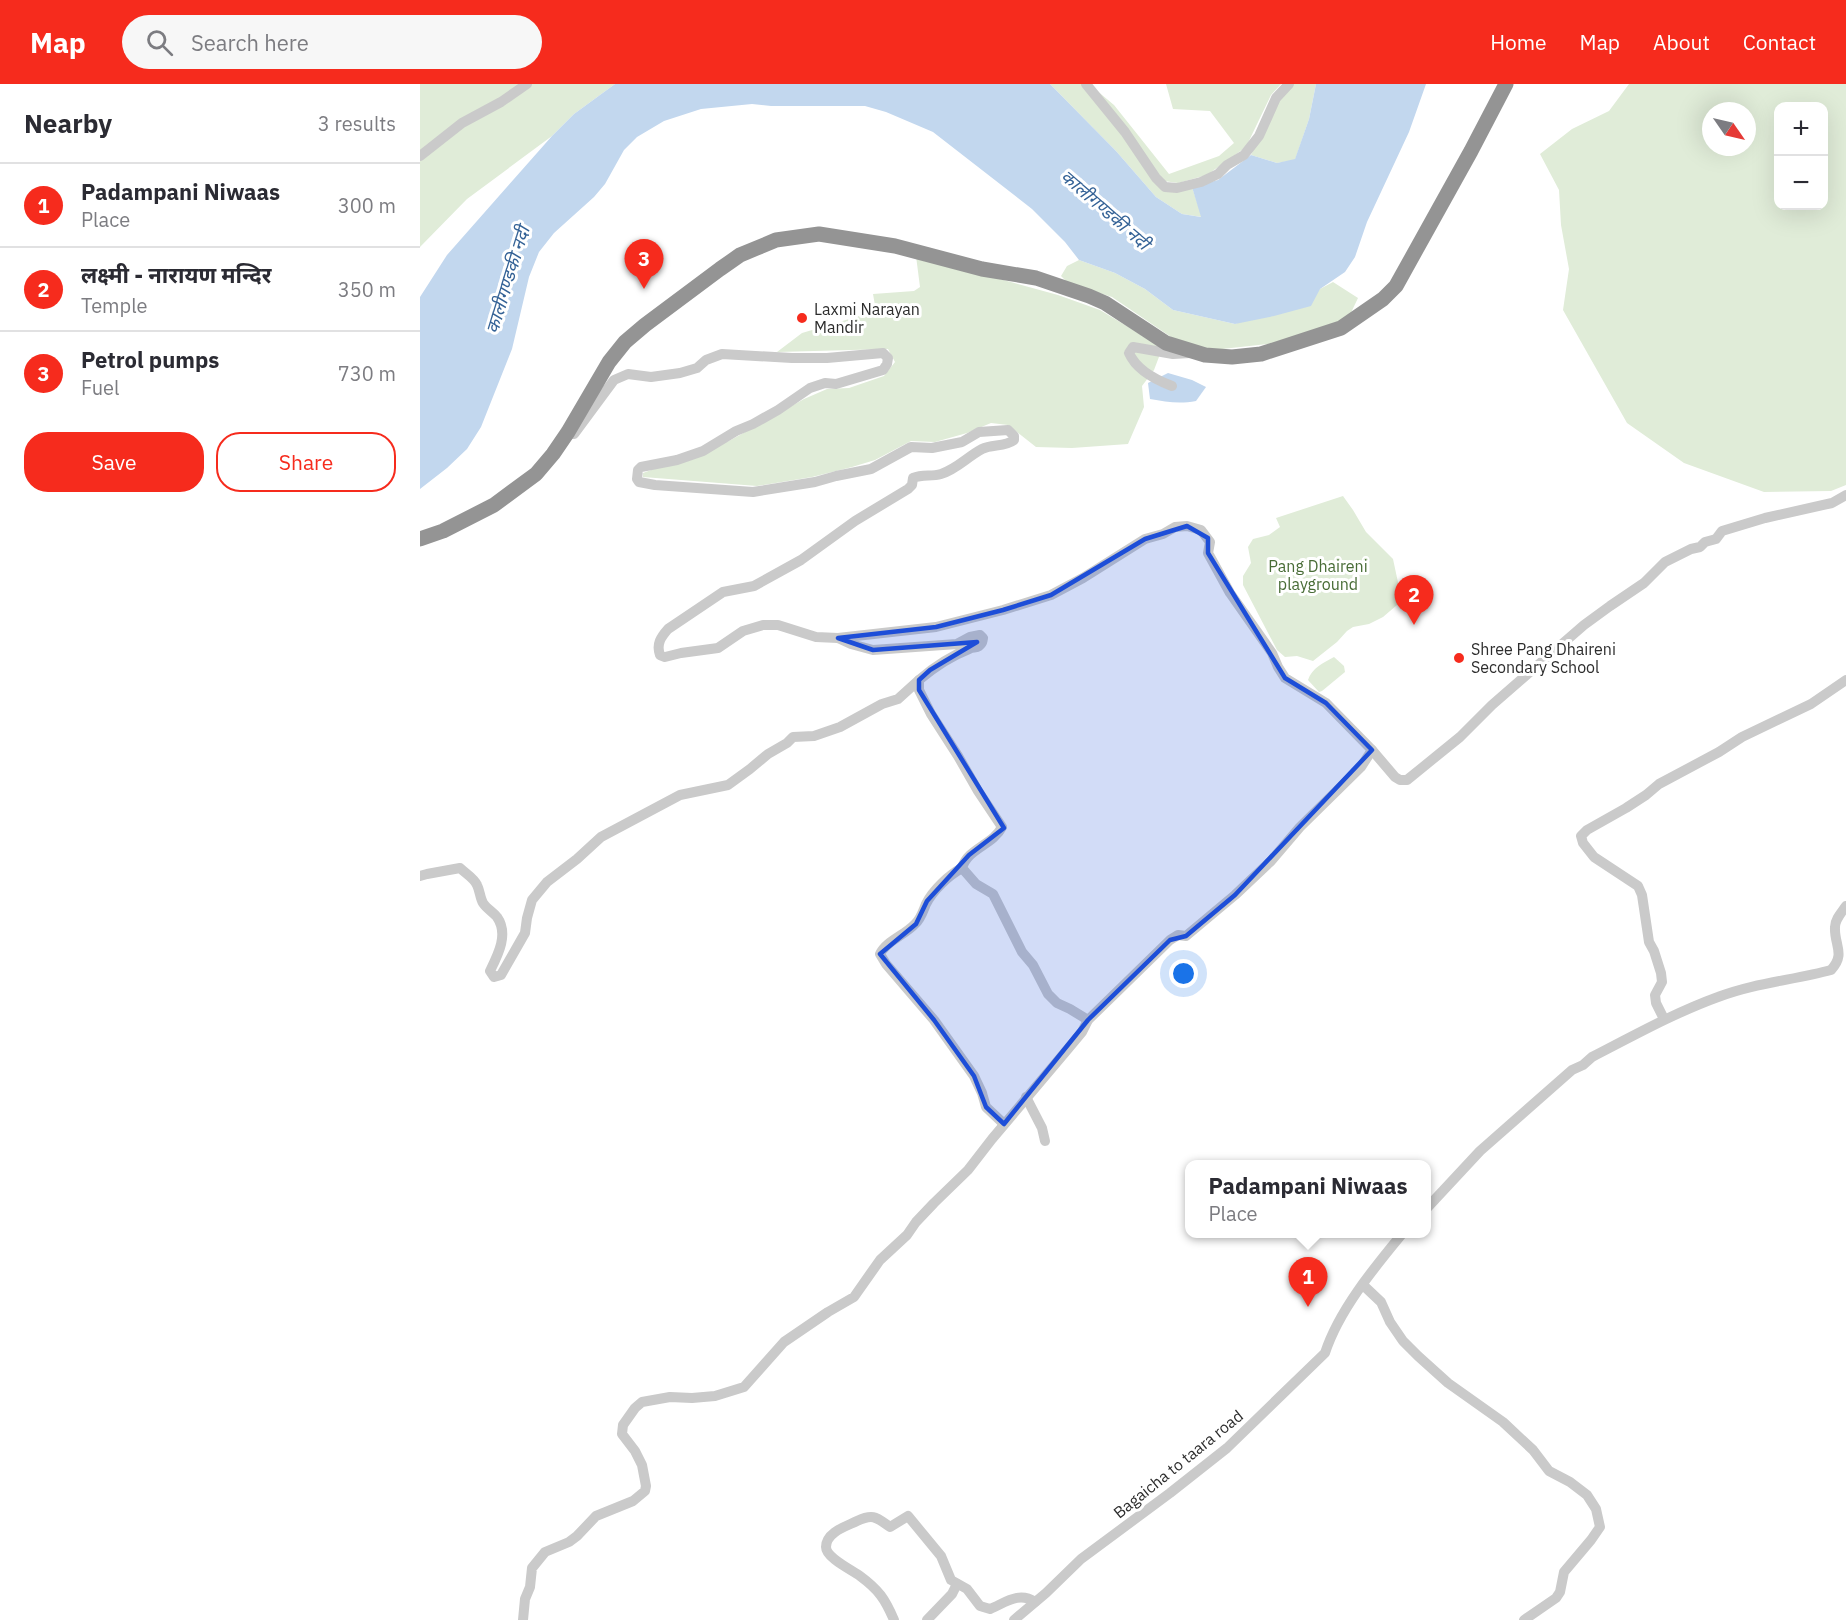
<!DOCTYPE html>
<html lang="en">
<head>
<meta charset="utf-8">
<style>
	:root { --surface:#fff; --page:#f7f7f7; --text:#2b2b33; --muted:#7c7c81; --line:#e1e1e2; --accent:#f62b1d }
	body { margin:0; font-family:"IBM Plex Sans","Noto Sans Devanagari",sans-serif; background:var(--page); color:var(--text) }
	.controls { position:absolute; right:18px; top:18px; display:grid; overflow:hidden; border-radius:12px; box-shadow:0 6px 24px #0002 }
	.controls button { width:54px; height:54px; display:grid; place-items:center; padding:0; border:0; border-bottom:2px solid var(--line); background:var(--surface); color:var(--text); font:30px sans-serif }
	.compass { position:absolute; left:1282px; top:18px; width:54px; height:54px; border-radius:50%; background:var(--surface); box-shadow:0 6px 24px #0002; rotate:124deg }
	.you { position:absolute; left:764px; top:890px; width:21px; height:21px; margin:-15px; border:4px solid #fff; border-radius:50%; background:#1a73e8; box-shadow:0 0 0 9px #1a73e833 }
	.badge { display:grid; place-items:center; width:39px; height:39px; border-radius:50%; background:var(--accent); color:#fff; font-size:20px; font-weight:700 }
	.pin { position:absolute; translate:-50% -50px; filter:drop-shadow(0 2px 3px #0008) }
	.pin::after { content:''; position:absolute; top:32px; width:21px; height:18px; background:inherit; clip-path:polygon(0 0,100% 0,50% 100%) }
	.popup { position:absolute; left:765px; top:1076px; width:246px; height:78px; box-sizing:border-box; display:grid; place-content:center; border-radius:12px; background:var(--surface); filter:drop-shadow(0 2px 4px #0005); font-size:20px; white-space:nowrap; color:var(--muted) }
	.popup b { font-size:22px; color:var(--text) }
	.popup::after { content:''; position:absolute; left:50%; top:100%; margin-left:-12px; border:12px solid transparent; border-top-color:var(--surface) }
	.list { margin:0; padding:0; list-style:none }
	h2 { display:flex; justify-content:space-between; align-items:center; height:78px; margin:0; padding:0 24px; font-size:26px }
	h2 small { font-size:20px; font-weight:400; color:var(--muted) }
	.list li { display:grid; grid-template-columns:39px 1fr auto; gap:18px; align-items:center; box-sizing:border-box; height:84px; padding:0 24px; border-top:2px solid var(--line) }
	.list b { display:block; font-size:22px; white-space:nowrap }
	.list p { margin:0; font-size:20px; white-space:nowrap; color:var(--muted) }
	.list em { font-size:20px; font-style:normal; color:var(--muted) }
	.actions { display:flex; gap:12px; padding:18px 24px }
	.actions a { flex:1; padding:14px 0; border:2px solid var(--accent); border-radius:24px; text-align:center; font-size:21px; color:var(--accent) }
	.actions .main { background:var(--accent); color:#fff }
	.icon { flex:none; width:33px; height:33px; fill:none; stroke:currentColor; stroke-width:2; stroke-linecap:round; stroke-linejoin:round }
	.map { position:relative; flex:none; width:1426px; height:1536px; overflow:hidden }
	header { display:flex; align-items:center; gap:36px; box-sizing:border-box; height:84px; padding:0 30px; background:var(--accent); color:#fff }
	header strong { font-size:28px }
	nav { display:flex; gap:33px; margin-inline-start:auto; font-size:21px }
	.search { width:420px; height:54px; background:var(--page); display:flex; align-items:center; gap:15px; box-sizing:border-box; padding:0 21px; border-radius:33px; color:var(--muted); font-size:22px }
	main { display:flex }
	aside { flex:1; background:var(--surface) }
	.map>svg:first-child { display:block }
</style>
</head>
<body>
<header>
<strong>Map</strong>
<div class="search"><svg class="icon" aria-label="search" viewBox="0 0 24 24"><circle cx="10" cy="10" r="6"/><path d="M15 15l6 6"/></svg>Search here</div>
<nav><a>Home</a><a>Map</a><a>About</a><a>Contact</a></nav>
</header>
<main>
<aside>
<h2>Nearby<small>3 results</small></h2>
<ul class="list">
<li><span class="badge">1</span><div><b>Padampani Niwaas</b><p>Place</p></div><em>300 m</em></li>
<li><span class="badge">2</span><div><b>लक्ष्मी - नारायण मन्दिर</b><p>Temple</p></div><em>350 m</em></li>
<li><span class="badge">3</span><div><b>Petrol pumps</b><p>Fuel</p></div><em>730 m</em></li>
</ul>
<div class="actions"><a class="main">Save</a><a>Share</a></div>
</aside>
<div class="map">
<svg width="1426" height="1536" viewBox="0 0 1426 1536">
	<rect width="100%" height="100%" fill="#fff"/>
	<g fill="#e0ecd8" fill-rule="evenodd">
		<path d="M0,0H195L154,30L132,52L47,115L0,163Z"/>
		<path d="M630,0H661L677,17L742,105L772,103L782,133L762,130L736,113L696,67Z"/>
		<path d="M669,0L694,21L749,90L799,72L814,59L790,27L753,25L746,0H861L851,11L826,63L787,91L758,99L744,97Z"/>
		<path d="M872,0H896L889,35L875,76L857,79L831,71L858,15Z"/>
		<path d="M1209,0H1426V401L1411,407L1344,408L1264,379L1207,339L1143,226L1149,185L1141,141L1139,106L1120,70L1152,45L1189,27ZM1358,22H1404V122H1358ZM1291,27H1327V63H1291Z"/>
		<path d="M496,172L638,211L680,226L710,244L742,265L734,286L722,302L724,323L708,360L652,364L616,363L588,341L571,339L547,349L515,358L491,357L455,376L432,383L392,393L337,402L223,393V389L309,357L384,315L407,305L429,304L464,292L475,278L468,265L357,268L382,249L456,227L453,210L494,207L500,203Z"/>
		<path d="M659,176L695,189L725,205L753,226L815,240L900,205L913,198L938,214L928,235L857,259L793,266L757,257L692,213L648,199L641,192L647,182Z"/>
		<path d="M923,412L933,426L946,448L973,475L979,503L982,513L977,521L963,533L949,540L933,543L927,547L917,558L893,577L877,572L865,573L857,566L823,501V492L831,479L828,463L833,455L849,451L860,443L856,434Z"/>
		<path d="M914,573L924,582L925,588L902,607L899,608L888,596C892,584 903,579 914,573Z"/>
	</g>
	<g fill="#c2d7ee">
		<path d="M195,0H630L696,67L736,113L762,130L781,133L772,103L798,96L831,71L857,79L875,75L889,35L896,0H1006L989,48L947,138L935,173L925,188L900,205L891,222L854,232L815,240L753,226L725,205L695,189L659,176L645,158L612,125L513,48L466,28L445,22H351L332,20L281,25L244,37L217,53L204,66L185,100L174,113L134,149L119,168L109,193L92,265L61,343L47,365L27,384L0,405V213L27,171L132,52L154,30Z"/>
		<path d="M748,289L772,296L786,303L776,317C760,320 746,318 730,315L728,299Z"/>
	</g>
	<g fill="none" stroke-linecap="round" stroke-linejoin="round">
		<g stroke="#cacaca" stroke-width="10">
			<path d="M666,0L705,48L736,94L745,103L757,104L781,98L798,90L807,81L824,71L839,52L856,14L869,0"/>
			<path d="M0,72L42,39L81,18L107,0"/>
			<path d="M752,302C736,296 716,285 709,269L713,263L753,270L770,269"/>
			<path d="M418,554L431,560L453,566L537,560L550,553L560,551L563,554C562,559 563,559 559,562C556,564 552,563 549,565C531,572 513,584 499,596"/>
			<path d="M952,666L975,693L980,696H987L1040,653L1072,621L1164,541L1190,522L1224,499L1245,478L1271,465L1280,463L1285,458L1296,455L1302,447L1345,434L1412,419L1426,411"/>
			<path d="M542,784C529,791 513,806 506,820C503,827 501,835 495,840C485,851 466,857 460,870L466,880L514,936L554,992L562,1009L566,1023L584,1040"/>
			<path d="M0,792L7,790L40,784C45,789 54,794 57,801C60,807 60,814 63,819C67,825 73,828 77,833C89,850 78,871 70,887L74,893L81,891L105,849L107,834L112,816L127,798L157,775L181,753L260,711L308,701L330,685L348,670L367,659L373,653L394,652L420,643L462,620L478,615L499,596V606L511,630L538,672L558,707L582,743C573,761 548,764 542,784L556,800L573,810L602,868L613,881L628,910L637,919L650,925L668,936"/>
			<path d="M1244,935L1236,919L1235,911L1242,898L1241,889L1234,867L1229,858L1222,811L1218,802L1174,773L1163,759L1161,752L1167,746L1206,724L1226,711L1239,700L1299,668L1322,653L1391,620L1426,596"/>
			<path d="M606,1013L622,1044L625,1057"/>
			<path d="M1006,1125L1060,1067L1152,986L1163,981L1172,973C1213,952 1254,929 1298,913C1334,899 1374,896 1411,886C1426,870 1414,861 1415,843C1415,835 1422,828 1426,822"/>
			<path d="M943,1201L961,1218L970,1238L983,1257L998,1272L1028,1299L1083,1338L1113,1366L1129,1387L1150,1398L1167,1411L1176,1425L1180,1443L1171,1456L1144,1488L1140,1508L1136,1514L1104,1536"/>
			<path d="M103,1536L105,1515L110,1503L112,1484L125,1468L149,1458L157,1452L176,1432L213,1417L225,1407L226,1402L222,1381L215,1367L202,1350L203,1341L215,1324L222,1318L250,1313L272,1314L295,1312L324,1303L364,1258L408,1228L434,1213L460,1176L487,1151L496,1138L514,1119L548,1086L572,1055L647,966L662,948L668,936L750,856L758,851L766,852L815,811L851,777L880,743L941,683L952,666L906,619L865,594L858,583L852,569L810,509L788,469L790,458L781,446L767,442L755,443L743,450L725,455L663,494L631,511L583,526L516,543L418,554L396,553L358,541H343L323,547L298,564L261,569L245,573L240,571C236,560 241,553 248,545L303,508L334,502L381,476L435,437L488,405L492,401L493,394C503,390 511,393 521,390C537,385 547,373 562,365C572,360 585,363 594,356V352L588,346L559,348L542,358L512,364L491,363L451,385L416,392L395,398L333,408L235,401L219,398L217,395L218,386L221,383L257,376L283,367L316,347L333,340L358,326L390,304L405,299L416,300L463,286L467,280L468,274L463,269L407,274H372L302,270L286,276L277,284L260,289L231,293L208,290L194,296L157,346L154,350L151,349"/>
			<path d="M474,1536C465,1515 459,1506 440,1492C432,1486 406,1474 406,1463C406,1448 427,1442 437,1437C454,1429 457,1434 470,1443L488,1432L521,1472L531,1496L547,1505L560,1522L570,1525C585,1519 599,1507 615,1518"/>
			<path d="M507,1536L532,1510L537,1500"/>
			<path d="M594,1536L626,1509L661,1475L750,1409L807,1364L905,1269C919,1226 954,1184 982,1150"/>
		</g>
		<path stroke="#949494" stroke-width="15" d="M0,455L23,447L74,421L116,390L133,370L148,348L189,278L205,258L225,241L300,185L320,171L356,156L399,150L475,162L562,185L616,194L669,212L685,219L746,259L785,271L812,273L841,270L921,244L963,215L976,202L1051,67L1086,0"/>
	</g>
	<path fill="#1d4ed8" fill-opacity="0.2" stroke="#1d4ed8" stroke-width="4.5" stroke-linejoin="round" d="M767,442L788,454V469L865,594L906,619L952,666L815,811L766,852L750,856L668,936L584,1040L566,1023L554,992L514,936L460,870L496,840L507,817L549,771L584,744L499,606V596L510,586L557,558L453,566L418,554L516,543L583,526L631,511L725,455Z"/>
	<g fill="#f62b1d" stroke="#fff" stroke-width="2">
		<circle cx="382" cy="234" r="6"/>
		<circle cx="1039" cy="574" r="6"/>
	</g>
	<g text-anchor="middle" stroke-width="6" stroke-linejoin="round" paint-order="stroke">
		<g font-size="16" fill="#2d2d2d" stroke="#fff" text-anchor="start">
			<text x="394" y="231">Laxmi Narayan<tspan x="394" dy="18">Mandir</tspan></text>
			<text x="1051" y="571">Shree Pang Dhaireni<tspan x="1051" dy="18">Secondary School</tspan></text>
		</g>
		<g font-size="16" fill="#486c36" stroke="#fff">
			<text x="898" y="488">Pang Dhaireni<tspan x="898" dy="18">playground</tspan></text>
		</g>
		<g font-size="16" fill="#2d2d2d" stroke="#fff">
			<text transform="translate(758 1380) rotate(-39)" y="6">Bagaicha to taara road</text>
		</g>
		<g font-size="18" font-style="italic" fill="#346296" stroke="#fff">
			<text transform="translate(685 126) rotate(41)" y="6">कालीगण्डकी नदी</text>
			<text transform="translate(88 196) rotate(-73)" y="6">कालीगण्डकी नदी</text>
		</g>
	</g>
</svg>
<div class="controls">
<button>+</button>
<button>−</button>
</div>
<svg class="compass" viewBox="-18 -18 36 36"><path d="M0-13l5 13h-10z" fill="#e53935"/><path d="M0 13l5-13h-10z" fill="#7c7c81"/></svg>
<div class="you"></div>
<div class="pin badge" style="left:888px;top:1223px">1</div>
<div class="popup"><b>Padampani Niwaas</b>Place</div>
<div class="pin badge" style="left:994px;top:541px">2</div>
<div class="pin badge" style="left:224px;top:205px">3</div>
</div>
</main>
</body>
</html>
